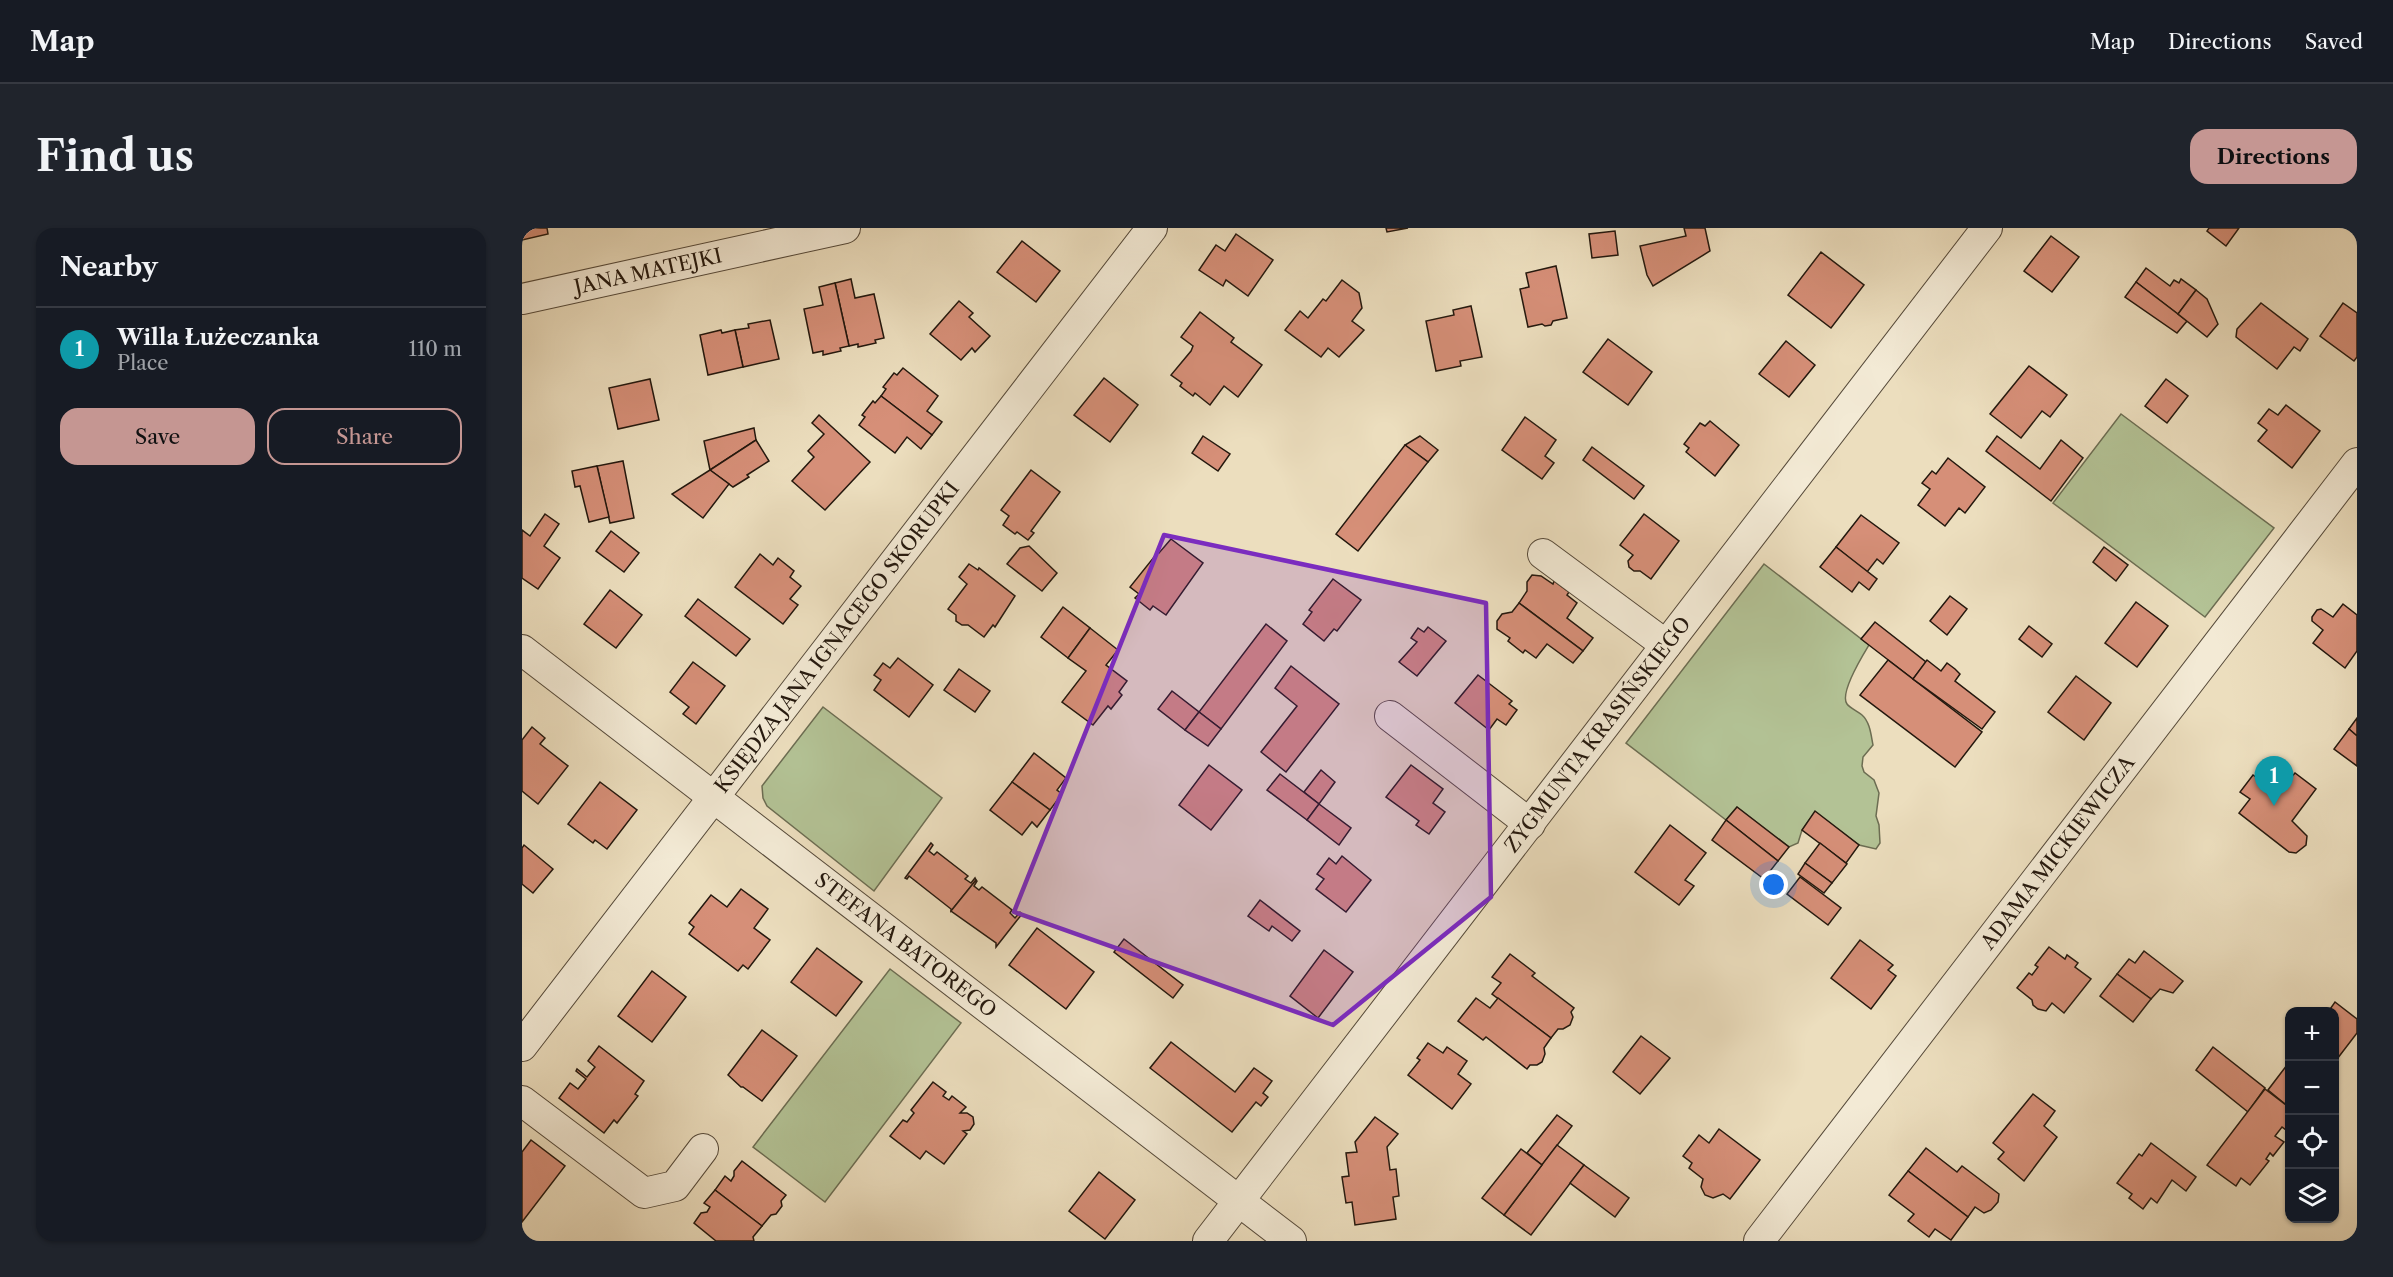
<!DOCTYPE html>
<html lang="en">
<head>
<meta charset="utf-8">
<style>
	:root { --surface:#171b24; --page:#20242c; --text:#f1f3f6; --muted:#9ea1a6; --line:#363941; --accent:#c59692 }
	body { margin:0; font-family:"Libre Caslon Text",serif; background:var(--page); color:var(--text) }
	.controls { position:absolute; right:18px; bottom:18px; display:grid; overflow:hidden; border-radius:12px; box-shadow:0 2px 4px #0004 }
	.controls button { width:54px; height:54px; display:grid; place-items:center; padding:0; border:0; border-bottom:2px solid var(--line); background:var(--surface); color:var(--text); font:30px sans-serif }
	.you { position:absolute; left:1252px; top:657px; width:21px; height:21px; margin:-15px; border:4px solid #fff; border-radius:50%; background:#1a73e8; box-shadow:0 0 0 9px #1a73e833 }
	.badge { display:grid; place-items:center; width:39px; height:39px; border-radius:50%; background:var(--accent); color:#fff; font-size:20px; font-weight:700 }
	.pin { position:absolute; translate:-50% -50px; filter:drop-shadow(0 2px 3px #0008) }
	.pin::after { content:''; position:absolute; top:32px; width:21px; height:18px; background:inherit; clip-path:polygon(0 0,100% 0,50% 100%) }
	.list { margin:0; padding:0; list-style:none }
	h2 { display:flex; justify-content:space-between; align-items:center; height:78px; margin:0; padding:0 24px; font-size:26px }
	h2 small { font-size:20px; font-weight:400; color:var(--muted) }
	.list li { display:grid; grid-template-columns:39px 1fr auto; gap:18px; align-items:center; box-sizing:border-box; height:84px; padding:0 24px; border-top:2px solid var(--line) }
	.list b { display:block; font-size:22px; white-space:nowrap }
	.list p { margin:0; font-size:20px; white-space:nowrap; color:var(--muted) }
	.list em { font-size:20px; font-style:normal; color:var(--muted) }
	.actions { display:flex; gap:12px; padding:18px 24px }
	.actions a { flex:1; padding:14px 0; border:2px solid var(--accent); border-radius:18px; text-align:center; font-size:21px; color:var(--accent) }
	.actions .main { background:var(--accent); color:#111 }
	.icon { flex:none; width:33px; height:33px; fill:none; stroke:currentColor; stroke-width:2; stroke-linecap:round; stroke-linejoin:round }
	.map { position:relative; flex:none; width:1835px; height:1013px; overflow:hidden; border-radius:18px }
	header { display:flex; align-items:center; gap:36px; box-sizing:border-box; height:84px; padding:0 30px; background:var(--surface); border-bottom:2px solid var(--line) }
	header strong { font-size:28px }
	nav { display:flex; gap:33px; margin-inline-start:auto; font-size:21px }
	.intro { display:flex; align-items:center; justify-content:space-between; box-sizing:border-box; height:144px; padding:0 36px }
	h1 { margin:0; font-size:42px }
	.button { padding:15px 27px; border-radius:18px; background:var(--accent); color:#111; font-size:21px; font-weight:700 }
	main { display:flex; gap:36px; padding:0 36px }
	aside { flex:1; background:var(--surface); border-radius:18px; box-shadow:0 2px 4px #0004 }
	.map>svg:first-child { display:block }
</style>
</head>
<body>
<header>
<strong>Map</strong>
<nav><a>Map</a><a>Directions</a><a>Saved</a></nav>
</header>
<div class="intro"><h1>Find us</h1><a class="button">Directions</a></div>
<main>
<aside>
<h2>Nearby<small></small></h2>
<ul class="list">
<li><span class="badge" style="background:#0f9aa8">1</span><div><b>Willa Łużeczanka</b><p>Place</p></div><em>110 m</em></li>
</ul>
<div class="actions"><a class="main">Save</a><a>Share</a></div>
</aside>
<div class="map">
<svg width="1835" height="1013" viewBox="0 0 1835 1013">
	<rect width="100%" height="100%" fill="#ecdebe"/>
	<filter id="stains"><feTurbulence type="fractalNoise" baseFrequency=".00333" numOctaves="4"/><feColorMatrix values="0 0 0 0 .2 0 0 0 0 .09 0 0 0 0 .02 0 0 0 .5 -.17"/></filter>
	<radialGradient id="worn" r=".72"><stop offset=".6" stop-color="#630" stop-opacity="0"/><stop offset="1" stop-color="#630" stop-opacity=".3"/></radialGradient>
	<g fill="#b3c295" stroke="#6c6d52" stroke-width="1.5">
		<path d="M1599,186L1752,300L1683,389L1531,275Z"/>
		<path d="M1242,336L1347,417C1341,427 1317,465 1325,476C1328,480 1335,483 1340,487C1348,494 1349,507 1351,517L1341,529L1340,538L1342,544L1352,552L1357,565L1354,588L1357,597L1358,615L1354,621L1337,617L1293,584L1280,602L1276,615L1267,619L1215,579L1204,592L1104,515Z"/>
		<path d="M301,479L420,570L352,663L245,578L241,570L240,558Z"/>
		<path d="M368,741L439,795L303,974L231,919Z"/>
	</g>
	<g fill="#d68f78" stroke="#24180e" stroke-width="1.5">
		<path d="M0,0H25L26,6L0,12Z"/>
		<path d="M864,0H886L865,4Z"/>
		<path d="M1162,0H1183L1188,23L1131,58L1125,47L1118,18L1164,8Z"/>
		<path d="M1687,0H1717L1704,18L1685,3Z"/>
		<path d="M1093,3L1096,27L1070,30L1067,6Z"/>
		<path d="M714,6L751,32L726,68L704,52L701,58L677,42L694,17L703,23Z"/>
		<path d="M1529,8L1557,29L1530,64L1502,43Z"/>
		<path d="M500,13L538,43L514,74L475,44Z"/>
		<path d="M1299,24L1342,57L1309,100L1266,67Z"/>
		<path d="M1034,38L1045,90L1031,93L1029,97L1023,98L1020,96L1006,99L998,61L1007,59L1004,45Z"/>
		<path d="M1624,40L1648,58L1652,52L1657,55L1659,51L1674,62L1656,86L1614,54Z"/>
		<path d="M329,51L333,70L352,66L362,110L353,112L354,115L336,119V116L327,118L313,55Z"/>
		<path d="M820,52L837,65L840,80L830,93L842,102L817,129L806,120L799,129L763,102L778,83L786,90L801,71L804,73Z"/>
		<path d="M1614,54L1665,93L1655,105L1603,69Z"/>
		<path d="M313,55L327,118L318,120L319,123L301,127V123L291,125L282,81L301,77L297,59Z"/>
		<path d="M1674,62L1685,71L1696,96L1685,109L1656,86Z"/>
		<path d="M437,73L451,85L447,89L468,108L453,124L450,120L439,132L408,106Z"/>
		<path d="M1739,75L1786,111L1778,123L1772,119L1755,141L1714,109L1715,101Z"/>
		<path d="M1821,75L1835,85V129L1832,133L1798,108Z"/>
		<path d="M949,78L960,129L938,133L939,138L914,143L904,93L932,87L931,82Z"/>
		<path d="M678,84L712,110L709,114L740,137L716,169L702,158L688,177L673,165L671,168L658,158L660,155L649,147L669,123L671,118L659,109Z"/>
		<path d="M248,92L257,131L221,139L213,102L227,100L226,96Z"/>
		<path d="M199,102L200,105L213,102L221,139L186,147L178,107Z"/>
		<path d="M1086,111L1130,144L1106,177L1061,144Z"/>
		<path d="M1264,113L1293,137L1267,169L1237,146Z"/>
		<path d="M1507,138L1545,167L1528,189L1520,183L1499,210L1468,186Z"/>
		<path d="M381,140L416,168L405,183L420,194L410,207L359,168L364,161L361,159L372,145L375,147Z"/>
		<path d="M582,150L616,177L588,214L552,187Z"/>
		<path d="M128,151L137,192L96,201L87,160Z"/>
		<path d="M1644,151L1666,168L1645,195L1623,178Z"/>
		<path d="M359,168L410,207L399,221L385,209L373,225L337,197L343,189L340,187L351,173L353,175Z"/>
		<path d="M1764,177L1798,203L1770,240L1736,213L1745,202L1736,195L1747,181L1756,187Z"/>
		<path d="M297,187L348,234L303,282L270,253L292,229L286,223L302,206L290,195Z"/>
		<path d="M1003,189L1034,212L1023,228L1032,235L1020,251L980,222Z"/>
		<path d="M1188,193L1217,217L1193,248L1164,224L1167,220L1162,216L1178,195L1183,198Z"/>
		<path d="M232,200L234,212L188,242L182,213Z"/>
		<path d="M681,208L708,226L696,243L670,225Z"/>
		<path d="M898,208L916,222L906,234L883,217Z"/>
		<path d="M1475,208L1518,241L1539,212L1561,230L1529,273L1464,223Z"/>
		<path d="M234,212L247,233L225,247L227,249L211,259L188,242Z"/>
		<path d="M883,217L906,234L836,323L814,306Z"/>
		<path d="M1070,219L1122,258L1112,271L1061,232Z"/>
		<path d="M1426,230L1463,259L1443,285L1437,280L1423,298L1396,277L1408,261L1400,255L1410,243L1414,246Z"/>
		<path d="M101,233L112,290L88,295L75,238Z"/>
		<path d="M75,238L87,289L67,294L58,258L53,259L50,243Z"/>
		<path d="M188,242L207,256L181,290L150,266Z"/>
		<path d="M509,242L538,264L509,303L512,305L506,312L495,304L493,306L481,297L487,288L479,282Z"/>
		<path d="M23,286L37,296L22,318L38,330L16,361L0,350V302L8,308Z"/>
		<path d="M1122,286L1157,313L1129,351L1118,343H1112L1107,339L1106,333L1111,327L1098,317Z"/>
		<path d="M1339,287L1377,315L1361,336L1355,331L1345,344L1314,319Z"/>
		<path d="M89,303L117,325L102,344L74,323Z"/>
		<path d="M649,311L681,335L644,387L631,378L628,382L613,370L617,366L608,359L636,324L637,325Z"/>
		<path d="M507,318L535,345L520,363L485,336L498,320Z"/>
		<path d="M1314,319L1355,351L1347,362L1337,354L1330,364L1298,339Z"/>
		<path d="M1582,319L1606,337L1594,353L1571,334Z"/>
		<path d="M238,326L251,337L256,330L272,343L268,349L279,358L268,371L276,377L261,396L213,359Z"/>
		<path d="M447,336L456,342L457,340L493,368L473,399L471,397L462,409L446,397H440L434,393V387L426,381L445,356L437,349Z"/>
		<path d="M1010,347L1019,348L1031,356L1032,353L1047,364L1045,367L1055,375L1045,390L1071,410L1061,423L997,375L1005,363V354Z"/>
		<path d="M811,351L839,372L815,403L812,401L802,413L781,396L790,384L787,382Z"/>
		<path d="M88,362L120,387L94,420L62,396Z"/>
		<path d="M1428,368L1445,381L1425,407L1408,393Z"/>
		<path d="M176,371L228,411L214,428L163,388Z"/>
		<path d="M1614,374L1646,398L1615,439L1583,415Z"/>
		<path d="M997,375L1061,423L1051,435L1025,416L1014,430L1003,422L1001,425L986,413L988,410L975,401V393L980,386L990,384Z"/>
		<path d="M1821,376L1835,387V423L1823,440L1791,415L1801,402L1790,393V389L1795,382L1799,381L1811,389Z"/>
		<path d="M541,379L568,400L546,430L519,409Z"/>
		<path d="M1353,394L1404,434L1391,451L1339,411Z"/>
		<path d="M744,396L765,413L699,501L677,484Z"/>
		<path d="M1507,398L1530,416L1520,429L1497,411Z"/>
		<path d="M906,399L924,413L895,448L877,434L895,414L889,410L896,400L902,404Z"/>
		<path d="M568,400L596,422L584,437L605,453L597,464L600,467L589,481L586,478L571,497L540,474L564,443L546,430Z"/>
		<path d="M376,430L411,457L387,489L352,462L359,452L352,447L361,435L368,440Z"/>
		<path d="M1366,432L1460,504L1433,539L1338,467Z"/>
		<path d="M1405,432L1419,443L1425,435L1433,441L1438,446L1433,453L1473,484L1460,501L1391,451Z"/>
		<path d="M171,434L203,458L174,496L161,486L167,479L148,464Z"/>
		<path d="M769,438L817,476L764,544L739,524L775,478L753,460Z"/>
		<path d="M437,441L468,463L453,484L422,462Z"/>
		<path d="M956,447L990,473L987,476L995,482L984,497L975,491L967,502L933,475Z"/>
		<path d="M1554,448L1589,475L1562,512L1526,484Z"/>
		<path d="M650,463L677,484L663,502L636,481Z"/>
		<path d="M677,484L699,501L686,518L663,502Z"/>
		<path d="M1835,490V508L1827,501Z"/>
		<path d="M10,499L23,510L18,516L46,538L16,576L0,563V512Z"/>
		<path d="M1827,501L1835,508V538L1812,521Z"/>
		<path d="M512,525L544,550L535,562L540,566L528,582L490,554Z"/>
		<path d="M687,537L720,562L689,602L657,577Z"/>
		<path d="M889,537L921,561L911,575L923,584L907,606L894,597L897,593L864,569Z"/>
		<path d="M1752,539L1767,552L1773,545L1794,561L1770,593L1785,608L1784,617L1774,625L1767,624L1717,585L1728,571L1718,564L1731,547L1741,554Z"/>
		<path d="M799,542L813,554L797,576L782,564Z"/>
		<path d="M758,546L797,576L785,592L745,562Z"/>
		<path d="M78,554L115,582L85,621L73,612L71,615L46,596Z"/>
		<path d="M490,554L528,582L515,599L510,594L500,607L468,582Z"/>
		<path d="M797,576L829,600L817,617L785,592Z"/>
		<path d="M1215,579L1267,619L1256,633L1204,592Z"/>
		<path d="M1293,583L1337,617L1324,635L1280,602Z"/>
		<path d="M1204,592L1256,633L1242,651L1190,612Z"/>
		<path d="M1148,597L1184,625L1163,652L1172,658L1157,677L1113,644Z"/>
		<path d="M409,615L411,617L407,623L412,627L415,624L446,648L443,651L449,655L453,650L454,652L429,683V681L387,648L385,651L383,650Z"/>
		<path d="M1298,615L1325,636L1310,655L1283,635Z"/>
		<path d="M2,617L31,641L11,665L0,656V620Z"/>
		<path d="M820,628L849,652L824,684L794,661L802,651L795,646L807,630L814,636Z"/>
		<path d="M1283,635L1310,655L1302,665L1276,646Z"/>
		<path d="M1278,649L1319,680L1306,697L1265,666Z"/>
		<path d="M454,652L455,653L452,658L457,662L460,659L490,682L488,685L493,690L498,684L500,686L474,719V715L429,683Z"/>
		<path d="M219,661L246,681L232,700L248,712L226,741L221,737L216,743L167,706L172,699L167,695L189,667L205,679Z"/>
		<path d="M738,672L778,703L770,713L750,698L747,703L726,688Z"/>
		<path d="M515,700L572,744L544,781L487,737Z"/>
		<path d="M602,711L661,757L651,770L592,724Z"/>
		<path d="M1338,712L1371,737L1366,742L1374,748L1349,781L1309,750Z"/>
		<path d="M1527,719L1543,731L1545,727L1556,735L1553,739L1569,751L1542,785L1530,775L1524,783L1516,781L1511,777L1510,772L1495,760L1507,745L1510,747L1516,739L1513,737Z"/>
		<path d="M295,720L340,754L314,788L269,754Z"/>
		<path d="M802,722L831,744L796,790L768,768Z"/>
		<path d="M1622,723L1661,753L1651,765L1638,761L1629,771L1595,746L1607,731L1613,735Z"/>
		<path d="M988,726L1013,745L1010,748L1052,780L1049,784L1051,789L1048,797L1041,801H1036L1029,810L970,766L979,755L970,749Z"/>
		<path d="M130,743L164,769L130,814L96,788Z"/>
		<path d="M1595,746L1629,771L1611,794L1578,768Z"/>
		<path d="M954,770L968,780L976,770L1029,810L1022,820L1023,826L1020,834L1015,837H1008L1005,841L964,809L961,812L936,793Z"/>
		<path d="M1813,774L1835,791V805L1812,835V784H1806Z"/>
		<path d="M240,802L275,828L240,873L221,859H219L206,847Z"/>
		<path d="M1119,808L1148,830L1118,866L1091,844Z"/>
		<path d="M649,814L713,864L732,840L750,853L741,865L746,869L739,878L734,874L710,904L628,840Z"/>
		<path d="M906,815L921,825L925,819L945,833L936,846L949,856L930,881L886,847L898,832L895,830Z"/>
		<path d="M77,818L122,853L113,866L116,868L95,895L92,892L82,905L37,870L48,855L56,861L64,851L54,843L55,841L65,849L73,839L66,833Z"/>
		<path d="M1691,819L1743,860L1726,884L1674,842Z"/>
		<path d="M1765,837L1768,839V880L1746,862Z"/>
		<path d="M411,854L424,864L421,868L427,872L430,868L444,879L438,885H445L451,889L452,896L448,902L441,903L445,906L422,936L404,923L398,931L368,908L381,892L385,894L392,885L389,882Z"/>
		<path d="M1743,861L1768,880V905L1760,899L1753,908L1762,914L1751,928L1748,925L1744,931L1747,933L1728,957L1719,950L1714,958L1685,937Z"/>
		<path d="M1511,866L1533,883L1522,898L1535,909L1502,953L1476,931L1482,924L1471,915Z"/>
		<path d="M1035,887L1050,898L1020,937L1005,925Z"/>
		<path d="M853,889L876,906L865,919L868,942L874,941L877,968L871,969L874,991L833,997L830,974L824,975L820,949L827,948L824,925L835,924L833,914Z"/>
		<path d="M1197,901L1238,932L1208,971L1201,966L1191,970L1183,967L1179,959L1181,951L1167,940L1170,935L1161,928L1177,907L1187,915Z"/>
		<path d="M9,912L43,938L0,994V924Z"/>
		<path d="M1629,915L1674,949L1664,963L1650,952L1635,975L1629,970L1621,981L1607,970L1610,966L1595,955L1617,926L1620,928Z"/>
		<path d="M1035,917L1062,937L1009,1007L982,987Z"/>
		<path d="M1404,920L1435,944L1440,938L1477,966L1476,974L1469,982L1462,985L1453,979L1446,989L1386,943Z"/>
		<path d="M999,921L1020,937L982,987L960,970Z"/>
		<path d="M220,933L264,967L259,973L260,978L254,986L249,987L240,998L193,962L203,948L209,953L212,948V943Z"/>
		<path d="M1062,937L1107,970L1093,989L1048,955Z"/>
		<path d="M1386,943L1446,989L1429,1012L1413,1001L1407,1009L1386,993L1392,986L1367,967Z"/>
		<path d="M577,944L613,972L583,1011L547,983Z"/>
		<path d="M193,962L240,998L231,1009L232,1013H194L172,995L179,985L185,984L188,979L182,975Z"/>
	</g>
	<g fill="none" stroke-linecap="round" stroke-linejoin="round">
		<defs>
			<g id="minor">
				<path id="s1" d="M0,71L323,0"/>
				<path d="M1021,326L1144,417"/>
				<path id="s2" d="M0,422L769,1013"/>
				<path d="M868,488L1008,596"/>
				<path id="s3" d="M0,818L630,0"/>
				<path d="M0,873L122,965L153,958L181,921"/>
				<path id="s4" d="M686,1013L1465,0"/>
				<path id="s5" d="M1237,1013L1835,235"/>
			</g>
		</defs>
		<use href="#minor" stroke="#564a3a" stroke-width="32"/>
		<use href="#minor" stroke="#f3ead5" stroke-width="30"/>
	</g>
	<path fill="#7b2cbf" fill-opacity="0.2" stroke="#7b2cbf" stroke-width="4.5" stroke-linejoin="round" d="M642,307L964,375L969,669L811,797L492,684Z"/>
	<g text-anchor="middle" stroke-width="4.5" stroke-linejoin="round" paint-order="stroke">
		<g font-size="20" fill="#24180e" stroke="#f3ead5">
			<text dy="7" stroke="none"><textPath href="#s1" startOffset="129">JANA MATEJKI</textPath></text>
			<text dy="7" stroke="none"><textPath href="#s3" startOffset="516">KSIĘDZA JANA IGNACEGO SKORUPKI</textPath></text>
			<text dy="7" stroke="none"><textPath href="#s4" startOffset="639">ZYGMUNTA KRASIŃSKIEGO</textPath></text>
			<text dy="7" stroke="none"><textPath href="#s5" startOffset="490">ADAMA MICKIEWICZA</textPath></text>
			<text dy="7" stroke="none"><textPath href="#s2" startOffset="484">STEFANA BATOREGO</textPath></text>
		</g>
	</g>
	<rect width="100%" height="100%" filter="url(#stains)"/>
	<rect width="100%" height="100%" fill="url(#worn)"/>
</svg>
<div class="controls">
<button>+</button>
<button>−</button>
<button><svg class="icon" aria-label="locate" viewBox="0 0 24 24"><circle cx="12" cy="12" r="6"/><path d="M12 2v4M12 18v4M2 12h4M18 12h4"/></svg></button>
<button><svg class="icon" aria-label="layers" viewBox="0 0 24 24"><path d="M12 4l9 5-9 5-9-5zM3 14l9 5 9-5"/></svg></button>
</div>
<div class="you"></div>
<div class="pin badge" style="left:1752px;top:578px;background:#0f9aa8">1</div>
</div>
</main>
</body>
</html>
